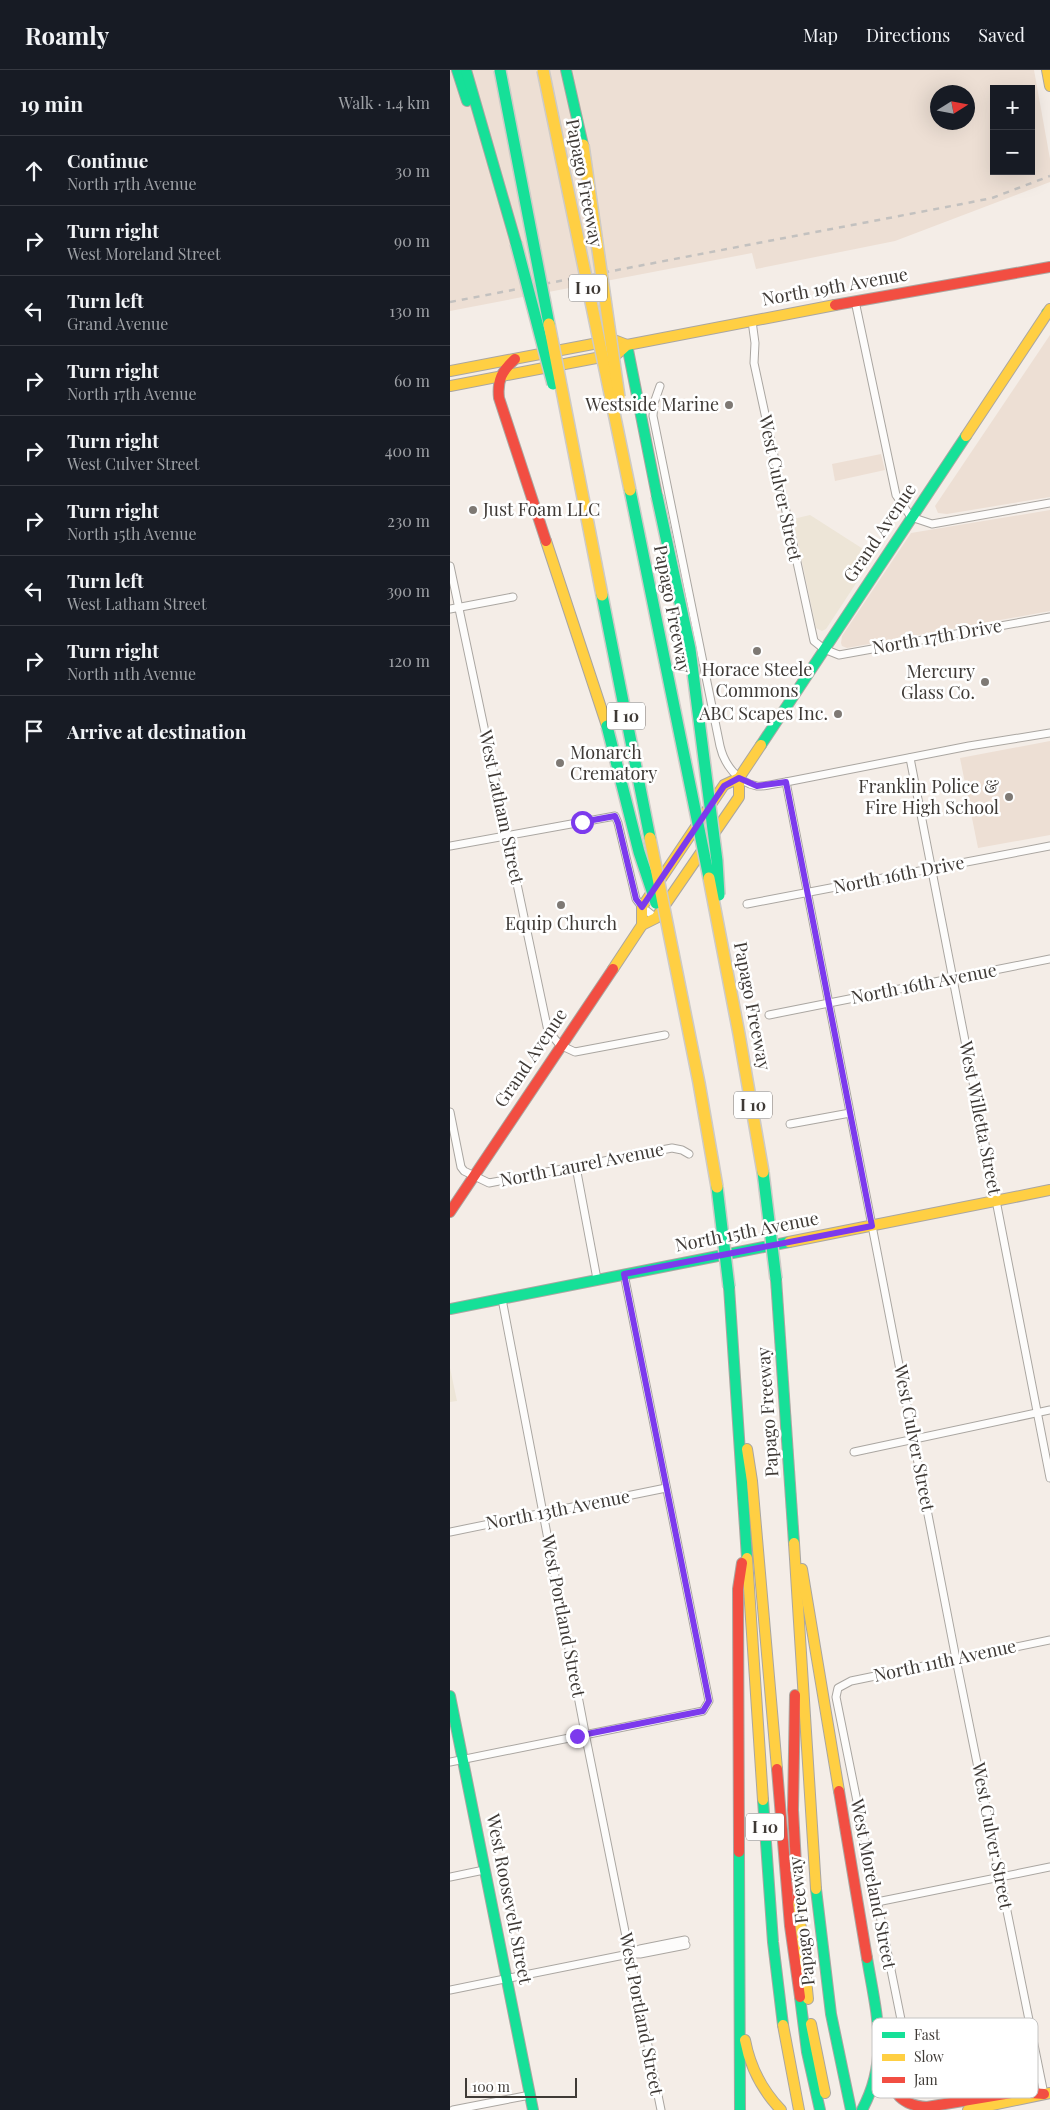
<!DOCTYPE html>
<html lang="en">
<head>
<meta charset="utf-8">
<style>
	:root { --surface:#171b24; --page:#242831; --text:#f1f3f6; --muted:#9ea1a6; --line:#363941 }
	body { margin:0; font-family:"Playfair Display",serif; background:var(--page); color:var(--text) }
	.controls { position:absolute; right:15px; top:15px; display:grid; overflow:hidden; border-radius:0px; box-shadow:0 5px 20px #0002 }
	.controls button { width:45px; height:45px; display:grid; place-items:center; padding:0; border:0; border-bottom:1px solid var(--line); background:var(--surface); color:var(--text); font:25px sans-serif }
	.compass { position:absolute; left:480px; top:15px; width:45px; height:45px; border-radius:50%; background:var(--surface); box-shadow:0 5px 20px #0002; rotate:79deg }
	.scale { position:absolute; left:15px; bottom:12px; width:112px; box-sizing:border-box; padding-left:5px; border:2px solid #3f3a36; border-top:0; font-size:14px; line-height:18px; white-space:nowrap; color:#3f3a36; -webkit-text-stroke:4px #fff; paint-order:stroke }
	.stop { position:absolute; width:15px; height:15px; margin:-11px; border:4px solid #7c3aed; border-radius:50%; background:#fff }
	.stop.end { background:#7c3aed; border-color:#fff; box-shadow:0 1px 5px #0008 }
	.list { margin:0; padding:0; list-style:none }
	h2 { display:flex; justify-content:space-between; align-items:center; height:65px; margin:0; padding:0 20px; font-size:21px }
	h2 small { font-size:16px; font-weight:400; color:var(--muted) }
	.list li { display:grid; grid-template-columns:32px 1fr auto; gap:15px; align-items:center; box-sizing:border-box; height:70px; padding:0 20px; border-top:1px solid var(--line) }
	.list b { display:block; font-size:19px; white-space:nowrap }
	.list p { margin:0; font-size:16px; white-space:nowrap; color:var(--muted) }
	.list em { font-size:16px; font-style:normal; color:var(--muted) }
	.icon { flex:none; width:28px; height:28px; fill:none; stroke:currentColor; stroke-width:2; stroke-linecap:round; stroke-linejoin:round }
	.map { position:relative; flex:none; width:600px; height:2040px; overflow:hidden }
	header { display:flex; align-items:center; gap:30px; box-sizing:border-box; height:70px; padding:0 25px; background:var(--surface); border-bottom:1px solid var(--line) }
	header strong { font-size:24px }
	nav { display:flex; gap:28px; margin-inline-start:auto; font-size:18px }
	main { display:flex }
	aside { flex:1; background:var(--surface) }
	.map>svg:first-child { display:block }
</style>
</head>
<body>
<header>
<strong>Roamly</strong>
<nav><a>Map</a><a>Directions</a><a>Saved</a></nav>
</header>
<main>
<aside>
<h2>19 min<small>Walk · 1.4 km</small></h2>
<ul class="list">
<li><svg class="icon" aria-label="ahead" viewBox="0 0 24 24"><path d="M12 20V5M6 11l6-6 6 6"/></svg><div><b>Continue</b><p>North 17th Avenue</p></div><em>30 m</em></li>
<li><svg class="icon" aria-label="right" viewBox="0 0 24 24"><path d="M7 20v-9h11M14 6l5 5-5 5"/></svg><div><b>Turn right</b><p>West Moreland Street</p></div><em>90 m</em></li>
<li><svg class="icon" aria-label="left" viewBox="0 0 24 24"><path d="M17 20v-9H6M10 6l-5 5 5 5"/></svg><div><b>Turn left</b><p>Grand Avenue</p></div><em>130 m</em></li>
<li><svg class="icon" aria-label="right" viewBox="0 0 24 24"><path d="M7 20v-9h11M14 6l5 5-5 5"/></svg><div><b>Turn right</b><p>North 17th Avenue</p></div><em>60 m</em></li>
<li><svg class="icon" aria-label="right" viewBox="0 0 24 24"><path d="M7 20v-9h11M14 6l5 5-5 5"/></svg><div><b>Turn right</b><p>West Culver Street</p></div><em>400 m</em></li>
<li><svg class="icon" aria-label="right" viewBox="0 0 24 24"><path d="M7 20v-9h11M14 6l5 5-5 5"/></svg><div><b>Turn right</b><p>North 15th Avenue</p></div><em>230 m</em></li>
<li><svg class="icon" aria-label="left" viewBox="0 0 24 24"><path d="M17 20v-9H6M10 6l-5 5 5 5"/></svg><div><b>Turn left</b><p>West Latham Street</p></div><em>390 m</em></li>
<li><svg class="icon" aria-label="right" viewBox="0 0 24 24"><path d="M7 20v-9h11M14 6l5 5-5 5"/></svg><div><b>Turn right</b><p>North 11th Avenue</p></div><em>120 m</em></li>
<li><svg class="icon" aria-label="arrive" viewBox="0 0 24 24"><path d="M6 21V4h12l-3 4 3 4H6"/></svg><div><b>Arrive at destination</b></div></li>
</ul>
</aside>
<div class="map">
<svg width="600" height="2040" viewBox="0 0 600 2040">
	<rect width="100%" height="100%" fill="#f4ede7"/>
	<g fill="#ede5d7">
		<path d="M360,445L424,486L376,559L372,561L366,558L343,449Z"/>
		<path d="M0,1298L7,1331L0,1332Z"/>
	</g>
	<g fill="#eddfd4" fill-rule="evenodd">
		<path d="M0,0H584L600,89V112L445,171L306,199L302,183L0,241ZM544,19H581V101H544ZM488,22H518V52H488Z"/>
		<path d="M600,265V427L497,444L488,443L485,436Z"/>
		<path d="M431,384L435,400L385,411L382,394Z"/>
		<path d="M600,440V541L397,578L392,576L391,573L392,566L461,463Z"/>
		<path d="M600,671V765L528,778L510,688Z"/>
	</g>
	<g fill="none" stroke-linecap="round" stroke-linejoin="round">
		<defs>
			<g id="street">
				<path d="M405,231L446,425L461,447L482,454L600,433"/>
				<path d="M302,251L305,273L304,293L364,571L374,579L389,585L600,547"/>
				<path d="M210,316L204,333L203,346L270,676C274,694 288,713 307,716C315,717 327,713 336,712L519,676L600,663"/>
				<path d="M0,496L98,961L110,975L125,982L215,965"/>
				<path d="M0,539L63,527"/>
				<path d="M460,688L600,1408"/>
				<path d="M336,712L506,1589L594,2024"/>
				<path d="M0,776L165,746L168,753L186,829L192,837L206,848"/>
				<path d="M297,834L600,776"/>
				<path d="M319,945L600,889"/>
				<path d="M0,1042L11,1097L14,1101L39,1113L222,1078L232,1080L239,1084"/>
				<path d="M340,1054L400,1043"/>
				<path d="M126,1097L147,1209"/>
				<path d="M52,1229L137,1673L211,2040"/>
				<path d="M404,1382L600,1340"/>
				<path d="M0,1462L216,1418"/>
				<path d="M0,1692L253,1641L259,1631L174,1204"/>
				<path d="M0,1807L34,1800"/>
				<path d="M427,1832L600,1797"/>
				<path d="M182,1883L190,1879L235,1870"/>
				<path d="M0,1920L179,1884H190L236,1875"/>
				<path d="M587,1992L473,2016L466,2014L463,2009L386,1627L388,1618L401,1611L600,1570"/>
				<path d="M3,2040L80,2025"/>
			</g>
			<g id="fast">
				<path d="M7,0L17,31"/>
				<path d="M16,0L66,173"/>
				<path d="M116,0L133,75"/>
				<path d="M597,243L600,241"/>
				<path d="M177,275L207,426"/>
				<path d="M311,675L516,366"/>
				<path d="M326,1209L344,1473"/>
				<path d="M279,1217L297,1488"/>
				<path d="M0,1239L339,1172"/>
				<path d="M0,1626L83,2040"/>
				<path d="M313,1730L323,1872L333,1955"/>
				<path d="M289,1782L290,2040"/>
				<path d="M366,1819L381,1944L401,2040"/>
				<path d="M350,1927L357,1982L370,2040"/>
				<path d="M412,2040C440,1988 426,1942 417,1888"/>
			</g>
			<g id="slow">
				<path d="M597,0L600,16"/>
				<path d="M0,301L164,270L177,275"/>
				<path d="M0,316L167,284L177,275L385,235"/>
				<path d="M516,366L600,239"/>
				<path d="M96,471L157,656"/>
				<path d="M192,855V837L274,715L289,708L311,675"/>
				<path d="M163,899L192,855L206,848L289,727V708"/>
				<path d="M339,1172L600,1120"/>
				<path d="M297,1379L302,1411L327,1699"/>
				<path d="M344,1473L366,1819"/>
				<path d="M297,1488L313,1730"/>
				<path d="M352,1499L389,1721"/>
				<path d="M348,1830L358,1929"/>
				<path d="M361,1954L375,2023"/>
				<path d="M333,1955L349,2040"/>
				<path d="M295,1970C300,1997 312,2020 331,2040"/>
				<path d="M518,2040L600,2023"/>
			</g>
			<g id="jam">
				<path d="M385,235L600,197"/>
				<path d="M65,289C52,301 47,310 49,328L96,471"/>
				<path d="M0,1142L163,899"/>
				<path d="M345,1625L343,1740L348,1830"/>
				<path d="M327,1699L340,1856L350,1927"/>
				<path d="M389,1721L417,1888"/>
				<path d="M289,1782L288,1519L292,1493"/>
				<path d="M435,1982C441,2012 441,2035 477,2037L568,2022L594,2024"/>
			</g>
		</defs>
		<use href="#street" stroke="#aaa6a1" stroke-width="9"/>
		<use href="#fast" stroke="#aaa6a1" stroke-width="12"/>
		<use href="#slow" stroke="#aaa6a1" stroke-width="12"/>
		<use href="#jam" stroke="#aaa6a1" stroke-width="12"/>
		<use href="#street" stroke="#fdfcfb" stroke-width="7"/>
		<use href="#fast" stroke="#16e098" stroke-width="10"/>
		<use href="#slow" stroke="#ffcf43" stroke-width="10"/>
		<use href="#jam" stroke="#f24e42" stroke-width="10"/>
		<path stroke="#c3c1bf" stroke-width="2.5" stroke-dasharray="6 6" stroke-linecap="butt" d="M0,232L512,134L542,128L600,106"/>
		<defs>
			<g id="fast-bridge">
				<path d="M50,0L99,254"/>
				<path d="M66,173L103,314"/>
				<path d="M180,420L259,808"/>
				<path d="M207,426L240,579L267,791L269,825"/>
				<path d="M152,525L200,768"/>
				<path d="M157,656L189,782L206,833"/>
				<path d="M313,1102L326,1209"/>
				<path d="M267,1117L279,1217"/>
			</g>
			<g id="slow-bridge">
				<path d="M93,0L180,420"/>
				<path d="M133,75L169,327"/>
				<path d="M99,254L152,525"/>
				<path d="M200,768L249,1013L267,1117"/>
				<path d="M259,808L289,964L313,1102"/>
			</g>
		</defs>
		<use href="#fast-bridge" stroke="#cdcac6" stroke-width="14" stroke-linecap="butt"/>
		<use href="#slow-bridge" stroke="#cdcac6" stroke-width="14" stroke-linecap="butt"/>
		<use href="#fast-bridge" stroke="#16e098" stroke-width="11"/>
		<use href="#slow-bridge" stroke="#ffcf43" stroke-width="11"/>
	</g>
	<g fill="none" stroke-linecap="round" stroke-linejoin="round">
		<path stroke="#7c3aed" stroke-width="6" d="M127,1666L253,1641L259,1631L174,1204L422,1156L336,712L307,716L289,708L274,716L192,837L186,829L168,753L165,746L132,752"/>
	</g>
	<g fill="#7e7974" stroke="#fff" stroke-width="2">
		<circle cx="279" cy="335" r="5"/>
		<circle cx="23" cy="440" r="5"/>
		<circle cx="307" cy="581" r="5"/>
		<circle cx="535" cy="612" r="5"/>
		<circle cx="388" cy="644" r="5"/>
		<circle cx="110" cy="693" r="5"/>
		<circle cx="559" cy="727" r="5"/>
		<circle cx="111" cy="835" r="5"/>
	</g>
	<g text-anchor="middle" stroke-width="5" stroke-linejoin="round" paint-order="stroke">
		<g fill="#fff" stroke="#797572" stroke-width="1">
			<rect x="119" y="204.5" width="38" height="27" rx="4"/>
			<rect x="157" y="632.5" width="38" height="27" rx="4"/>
			<rect x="284" y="1021.5" width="38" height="27" rx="4"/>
			<rect x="296" y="1743.5" width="38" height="27" rx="4"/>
		</g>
		<g font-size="16" font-weight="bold" fill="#3f3a36">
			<text x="138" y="224">I 10</text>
			<text x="176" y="652">I 10</text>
			<text x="303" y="1041">I 10</text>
			<text x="315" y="1763">I 10</text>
		</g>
		<g font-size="18" fill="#3f3a36" stroke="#fff">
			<text transform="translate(134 113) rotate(79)" y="6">Papago Freeway</text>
			<text transform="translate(385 217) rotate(-10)" y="6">North 19th Avenue</text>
			<text transform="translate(330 418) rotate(78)" y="6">West Culver Street</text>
			<text transform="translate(430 463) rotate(-56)" y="6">Grand Avenue</text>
			<text transform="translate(222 539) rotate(79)" y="6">Papago Freeway</text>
			<text transform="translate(487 567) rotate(-10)" y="6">North 17th Drive</text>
			<text transform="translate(51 737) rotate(78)" y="6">West Latham Street</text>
			<text transform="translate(449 805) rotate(-11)" y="6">North 16th Drive</text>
			<text transform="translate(474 914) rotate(-11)" y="6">North 16th Avenue</text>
			<text transform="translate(302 936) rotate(79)" y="6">Papago Freeway</text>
			<text transform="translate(81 988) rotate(-56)" y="6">Grand Avenue</text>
			<text transform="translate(530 1048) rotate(79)" y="6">West Willetta Street</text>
			<text transform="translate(132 1095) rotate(-11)" y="6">North Laurel Avenue</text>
			<text transform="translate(297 1162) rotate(-11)" y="6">North 15th Avenue</text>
			<text transform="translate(318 1342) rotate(-94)" y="6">Papago Freeway</text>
			<text transform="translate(464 1368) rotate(79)" y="6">West Culver Street</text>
			<text transform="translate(108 1440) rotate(-11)" y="6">North 13th Avenue</text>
			<text transform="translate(113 1546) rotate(79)" y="6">West Portland Street</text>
			<text transform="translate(495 1591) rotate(-12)" y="6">North 11th Avenue</text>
			<text transform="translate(542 1766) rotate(79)" y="6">West Culver Street</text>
			<text transform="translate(423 1814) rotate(79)" y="6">West Moreland Street</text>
			<text transform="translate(59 1829) rotate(79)" y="6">West Roosevelt Street</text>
			<text transform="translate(352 1851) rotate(-96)" y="6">Papago Freeway</text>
			<text transform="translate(191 1944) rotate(79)" y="6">West Portland Street</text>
		</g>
		<g font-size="18" fill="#3f3a36" stroke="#fff" text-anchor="end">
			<text x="269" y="341">Westside Marine</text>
			<text x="33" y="446" text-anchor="start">Just Foam LLC</text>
			<text x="307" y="606" text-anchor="middle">Horace Steele<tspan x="307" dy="21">Commons</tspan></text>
			<text x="525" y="608">Mercury<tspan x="525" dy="21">Glass Co.</tspan></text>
			<text x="378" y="650">ABC Scapes Inc.</text>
			<text x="120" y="689" text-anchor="start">Monarch<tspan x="120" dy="21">Crematory</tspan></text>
			<text x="549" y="723">Franklin Police &amp;<tspan x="549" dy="21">Fire High School</tspan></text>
			<text x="111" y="860" text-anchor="middle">Equip Church</text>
		</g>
	</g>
	<rect x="422" y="1948" width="166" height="80" rx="8" fill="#fff" stroke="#c5c4c3" stroke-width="1"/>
	<rect x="432" y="1962" width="23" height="6" fill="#16e098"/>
	<rect x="432" y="1984" width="23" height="7" fill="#ffcf43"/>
	<rect x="432" y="2007" width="23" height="6" fill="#f24e42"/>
	<g font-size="14" fill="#3f3a36">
		<text x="464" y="1970">Fast</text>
		<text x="464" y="1992">Slow</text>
		<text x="464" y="2015">Jam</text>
	</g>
</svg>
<div class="controls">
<button>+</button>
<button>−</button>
</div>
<svg class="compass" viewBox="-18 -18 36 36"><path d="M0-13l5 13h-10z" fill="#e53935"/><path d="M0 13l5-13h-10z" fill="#9ea1a6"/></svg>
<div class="scale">100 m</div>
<div class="stop" style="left:132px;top:752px"></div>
<div class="stop end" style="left:127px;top:1666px"></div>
</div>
</main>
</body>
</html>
